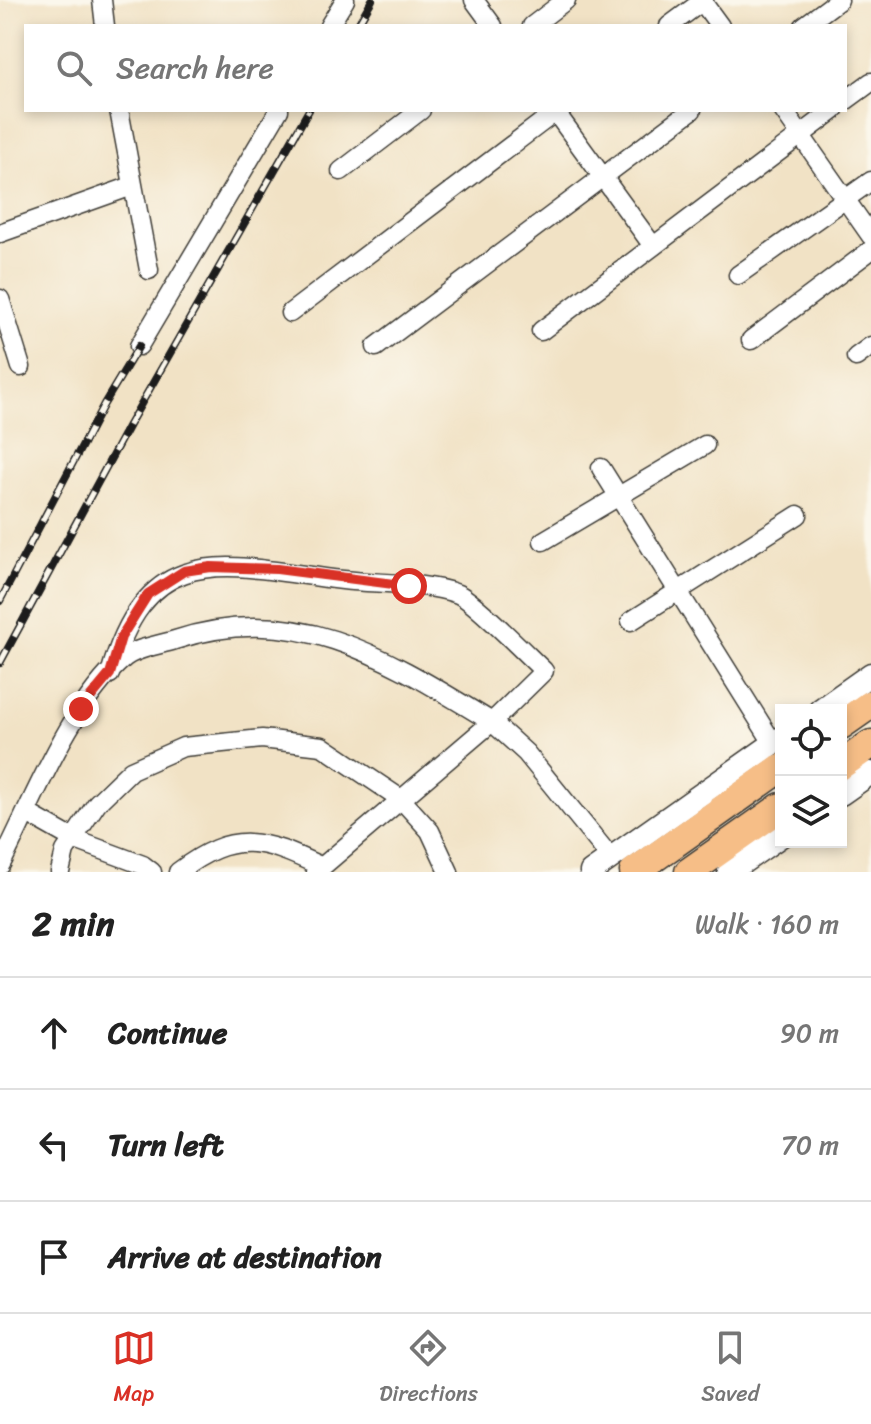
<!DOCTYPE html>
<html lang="en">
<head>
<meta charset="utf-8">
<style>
	:root { --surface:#fff; --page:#f6f6f6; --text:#222; --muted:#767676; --line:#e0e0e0; --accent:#d93025 }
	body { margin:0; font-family:Sriracha,sans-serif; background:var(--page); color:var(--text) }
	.controls { position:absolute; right:24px; bottom:24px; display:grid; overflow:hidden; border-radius:0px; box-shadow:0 4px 12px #0003 }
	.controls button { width:72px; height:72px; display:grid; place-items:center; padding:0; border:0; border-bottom:2px solid var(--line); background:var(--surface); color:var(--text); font:40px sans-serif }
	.stop { position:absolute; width:24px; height:24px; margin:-18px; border:6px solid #d93025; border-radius:50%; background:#fff }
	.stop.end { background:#d93025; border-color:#fff; box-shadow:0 2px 8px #0008 }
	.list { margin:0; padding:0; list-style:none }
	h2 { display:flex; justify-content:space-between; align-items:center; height:104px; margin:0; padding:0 32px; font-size:34px }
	h2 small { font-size:26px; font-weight:400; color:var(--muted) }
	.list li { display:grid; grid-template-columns:52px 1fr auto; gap:24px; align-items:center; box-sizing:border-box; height:112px; padding:0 32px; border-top:2px solid var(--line) }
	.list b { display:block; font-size:30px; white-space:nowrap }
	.list em { font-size:26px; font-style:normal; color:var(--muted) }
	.icon { flex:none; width:44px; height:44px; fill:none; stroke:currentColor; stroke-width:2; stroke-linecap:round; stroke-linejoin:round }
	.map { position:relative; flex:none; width:871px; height:872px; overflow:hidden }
	.search { position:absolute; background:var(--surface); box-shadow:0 4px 12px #0003; left:24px; right:24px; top:24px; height:88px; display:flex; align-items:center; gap:20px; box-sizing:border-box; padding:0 28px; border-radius:0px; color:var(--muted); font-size:30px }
	.sheet { height:440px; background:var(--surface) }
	nav { display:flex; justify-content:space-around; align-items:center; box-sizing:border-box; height:112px; border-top:2px solid var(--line); background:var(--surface); font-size:22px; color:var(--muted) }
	nav a { display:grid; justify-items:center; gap:4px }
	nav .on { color:var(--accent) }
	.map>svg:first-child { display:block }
</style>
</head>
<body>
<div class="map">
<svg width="871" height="872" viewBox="0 0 871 872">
	<rect width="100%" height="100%" fill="#fbf7ec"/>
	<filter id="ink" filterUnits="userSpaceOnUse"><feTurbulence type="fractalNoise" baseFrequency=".0125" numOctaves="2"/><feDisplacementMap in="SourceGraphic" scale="16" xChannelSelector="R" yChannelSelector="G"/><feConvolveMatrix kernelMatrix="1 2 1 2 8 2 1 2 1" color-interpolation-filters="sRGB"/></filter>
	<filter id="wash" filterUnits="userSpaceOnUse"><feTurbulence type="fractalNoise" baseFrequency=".006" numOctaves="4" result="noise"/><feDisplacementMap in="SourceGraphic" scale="32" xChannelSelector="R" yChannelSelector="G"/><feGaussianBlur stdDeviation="1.8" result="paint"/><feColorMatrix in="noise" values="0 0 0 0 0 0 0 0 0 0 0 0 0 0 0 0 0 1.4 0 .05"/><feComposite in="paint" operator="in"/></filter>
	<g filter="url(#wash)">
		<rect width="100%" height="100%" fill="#f1e2c5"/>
	</g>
	<g filter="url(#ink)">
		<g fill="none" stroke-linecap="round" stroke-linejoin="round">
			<defs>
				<g id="minor">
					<path d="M102,0L105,26"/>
					<path d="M474,0L493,26"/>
					<path d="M701,0L720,26"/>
					<path d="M329,26L345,0"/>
					<path d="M532,26L566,0"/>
					<path d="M669,26L704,0"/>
					<path d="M804,26L839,0"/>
					<path d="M845,101L871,82"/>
					<path d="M119,110L149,270"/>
					<path d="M554,110L653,246"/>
					<path d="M783,110L871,236"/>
					<path d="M341,171L421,110"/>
					<path d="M0,233L132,186"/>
					<path d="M738,275L871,181"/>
					<path d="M0,299L21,367"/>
					<path d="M290,313L558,110"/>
					<path d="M541,331L834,110"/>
					<path d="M751,340L871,250"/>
					<path d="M139,346L279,110"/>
					<path d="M376,347L692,110"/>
					<path d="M856,357L871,346"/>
					<path d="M601,468L773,743"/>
					<path d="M543,541L705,445"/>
					<path d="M631,621L798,515"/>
					<path d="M27,813L73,839L143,865L152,872"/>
					<path d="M0,866C34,800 68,707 124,658C135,648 160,645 175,640C299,599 391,661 492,722L544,671C528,656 473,600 458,594C426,582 377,584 343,580C229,567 150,534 110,674"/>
					<path d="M60,872L65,851L97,803L131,770L183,747L262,739L322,746L401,799L430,831L449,872"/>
					<path d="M178,872C234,829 263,839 322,867"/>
					<path d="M316,872L492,722L526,753L611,858"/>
				</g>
				<g id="tertiary">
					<path d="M820,710L871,674"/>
					<path d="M841,794L871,773"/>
					<path d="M591,872L781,738"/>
					<path d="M729,872L781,836"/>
				</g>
				<g id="trunk">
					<path d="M841,725L871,704"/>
					<path d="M841,765L871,744"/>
					<path d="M634,872L781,768"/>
					<path d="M689,872L781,807"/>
				</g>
			</defs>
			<use href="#minor" stroke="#3c3a35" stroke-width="21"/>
			<use href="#tertiary" stroke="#3c3a35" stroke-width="25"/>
			<use href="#trunk" stroke="#3c3a35" stroke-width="31"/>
			<use href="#minor" stroke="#fff" stroke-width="18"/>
			<use href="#tertiary" stroke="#fff" stroke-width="22"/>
			<use href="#trunk" stroke="#f6be87" stroke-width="28"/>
			<defs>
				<g id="rail">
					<path d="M357,26L372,0"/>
					<path d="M0,601L104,404L139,346"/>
					<path d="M0,663L129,425L309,110"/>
				</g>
			</defs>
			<use href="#rail" stroke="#1c1c1c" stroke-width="8"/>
			<use href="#rail" stroke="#fbf7ec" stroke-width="5" stroke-dasharray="15" stroke-linecap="butt"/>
		</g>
	</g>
	<g fill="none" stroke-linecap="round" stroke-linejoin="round" filter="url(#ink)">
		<path stroke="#d93025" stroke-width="10" d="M81,709L110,674L121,637L148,594L184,571L211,567L277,569L409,586"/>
	</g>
</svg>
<div class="controls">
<button><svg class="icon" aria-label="locate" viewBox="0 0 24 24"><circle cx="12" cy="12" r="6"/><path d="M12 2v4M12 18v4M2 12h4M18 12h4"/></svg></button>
<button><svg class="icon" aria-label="layers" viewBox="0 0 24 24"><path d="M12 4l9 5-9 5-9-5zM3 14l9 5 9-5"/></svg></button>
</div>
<div class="stop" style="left:409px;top:586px"></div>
<div class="stop end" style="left:81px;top:709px"></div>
<div class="search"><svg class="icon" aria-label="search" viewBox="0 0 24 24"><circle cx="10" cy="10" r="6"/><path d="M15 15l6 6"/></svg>Search here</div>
</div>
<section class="sheet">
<h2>2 min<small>Walk · 160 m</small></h2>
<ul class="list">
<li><svg class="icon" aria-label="ahead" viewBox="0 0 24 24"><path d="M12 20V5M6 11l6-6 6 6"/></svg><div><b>Continue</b></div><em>90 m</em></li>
<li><svg class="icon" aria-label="left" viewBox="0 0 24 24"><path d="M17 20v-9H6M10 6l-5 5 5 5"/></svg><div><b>Turn left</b></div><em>70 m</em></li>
<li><svg class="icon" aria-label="arrive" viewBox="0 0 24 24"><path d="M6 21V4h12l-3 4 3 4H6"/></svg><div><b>Arrive at destination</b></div></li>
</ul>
</section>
<nav>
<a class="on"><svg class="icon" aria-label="map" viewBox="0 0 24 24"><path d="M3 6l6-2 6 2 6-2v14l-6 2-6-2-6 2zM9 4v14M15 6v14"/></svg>Map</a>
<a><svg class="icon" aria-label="directions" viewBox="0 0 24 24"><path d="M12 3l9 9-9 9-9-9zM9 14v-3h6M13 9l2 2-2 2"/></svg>Directions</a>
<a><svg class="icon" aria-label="saved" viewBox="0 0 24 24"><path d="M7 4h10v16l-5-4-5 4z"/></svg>Saved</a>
</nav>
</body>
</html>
